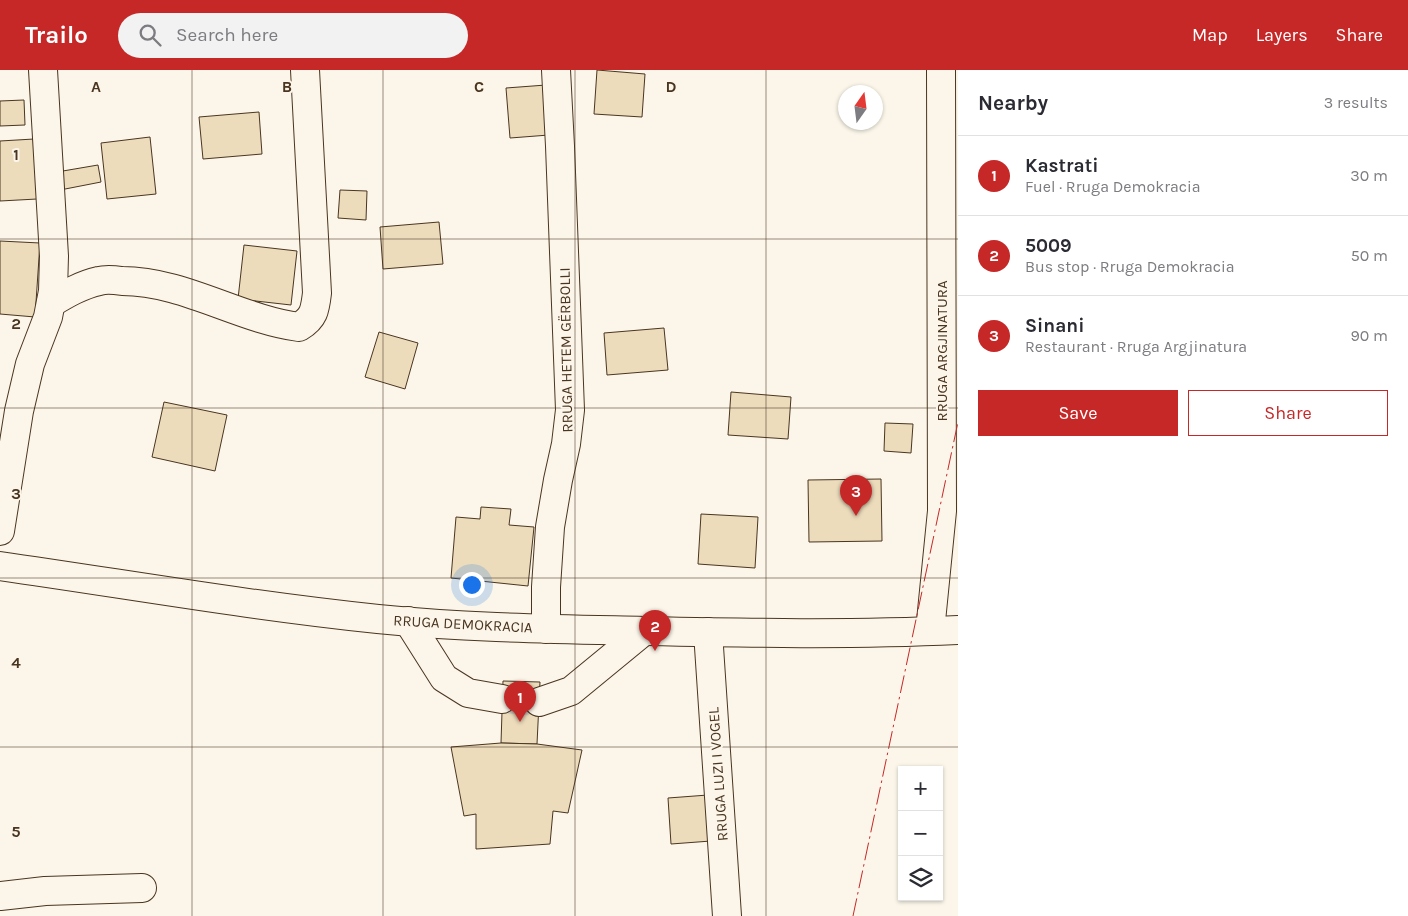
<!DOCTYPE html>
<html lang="en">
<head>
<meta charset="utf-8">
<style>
	:root { --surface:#fff; --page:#f2f2f3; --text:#2b2b33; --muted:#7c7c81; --line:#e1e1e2; --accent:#c62828 }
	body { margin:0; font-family:Karla,sans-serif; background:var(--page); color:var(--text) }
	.controls { position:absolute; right:15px; bottom:15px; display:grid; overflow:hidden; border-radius:0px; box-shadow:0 1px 4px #0004 }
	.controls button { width:45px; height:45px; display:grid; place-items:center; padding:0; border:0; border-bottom:1px solid var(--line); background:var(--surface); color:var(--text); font:25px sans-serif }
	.compass { position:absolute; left:838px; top:15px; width:45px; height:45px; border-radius:50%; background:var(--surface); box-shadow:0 1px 4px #0004; rotate:14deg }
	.you { position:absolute; left:471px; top:514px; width:18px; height:18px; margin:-12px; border:4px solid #fff; border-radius:50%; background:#1a73e8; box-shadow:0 0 0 8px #1a73e833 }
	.badge { display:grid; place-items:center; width:32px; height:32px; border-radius:50%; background:var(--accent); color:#fff; font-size:16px; font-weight:700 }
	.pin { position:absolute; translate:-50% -41px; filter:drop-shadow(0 1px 2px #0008) }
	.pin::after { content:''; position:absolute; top:26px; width:18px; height:15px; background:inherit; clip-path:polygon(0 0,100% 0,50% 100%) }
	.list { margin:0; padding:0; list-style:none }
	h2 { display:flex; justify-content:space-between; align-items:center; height:65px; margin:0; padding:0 20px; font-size:21px }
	h2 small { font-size:16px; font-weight:400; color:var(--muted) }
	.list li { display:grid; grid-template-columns:32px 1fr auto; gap:15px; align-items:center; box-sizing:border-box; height:80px; padding:0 20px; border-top:1px solid var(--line) }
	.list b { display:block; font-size:19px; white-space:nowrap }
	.list p { margin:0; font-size:16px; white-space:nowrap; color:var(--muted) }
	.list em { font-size:16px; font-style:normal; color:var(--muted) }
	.actions { display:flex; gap:10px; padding:15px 20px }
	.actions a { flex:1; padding:11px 0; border:1px solid var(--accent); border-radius:0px; text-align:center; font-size:18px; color:var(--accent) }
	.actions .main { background:var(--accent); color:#fff }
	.icon { flex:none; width:28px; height:28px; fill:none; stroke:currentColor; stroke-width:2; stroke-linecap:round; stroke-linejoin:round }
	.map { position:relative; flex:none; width:958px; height:846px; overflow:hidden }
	header { display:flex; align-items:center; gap:30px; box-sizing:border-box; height:70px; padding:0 25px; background:var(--accent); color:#fff }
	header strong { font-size:24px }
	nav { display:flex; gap:28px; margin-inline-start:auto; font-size:18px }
	.search { width:350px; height:45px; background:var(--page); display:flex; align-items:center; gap:12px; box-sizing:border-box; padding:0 18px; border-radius:28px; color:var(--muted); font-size:19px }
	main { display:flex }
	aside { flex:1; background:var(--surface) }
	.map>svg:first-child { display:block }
</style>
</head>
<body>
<header>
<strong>Trailo</strong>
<div class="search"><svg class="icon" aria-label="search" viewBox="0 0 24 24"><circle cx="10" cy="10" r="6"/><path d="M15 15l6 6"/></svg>Search here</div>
<nav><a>Map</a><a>Layers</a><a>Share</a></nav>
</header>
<main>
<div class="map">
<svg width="958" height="846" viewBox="0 0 958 846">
	<rect width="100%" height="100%" fill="#fbf6e9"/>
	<g fill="#ecdcbc" stroke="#4a3520">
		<path d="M597,0L645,4L642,47L594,44Z"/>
		<path d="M546,15L549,65L510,68L506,18Z"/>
		<path d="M24,30L25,55L0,56V31Z"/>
		<path d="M259,42L262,84L203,89L199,47Z"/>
		<path d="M150,67L156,124L107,129L101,73Z"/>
		<path d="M34,69L37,129L0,131V71Z"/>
		<path d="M98,95L101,112L60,120L57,102Z"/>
		<path d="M340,120L367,121L366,150L338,148Z"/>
		<path d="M439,152L443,194L383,199L380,157Z"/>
		<path d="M0,171L40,173L35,247L0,244Z"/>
		<path d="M244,175L297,181L291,235L238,229Z"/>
		<path d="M664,258L668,300L607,305L604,263Z"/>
		<path d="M379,262L418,273L405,319L365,307Z"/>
		<path d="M731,322L791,327L788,369L728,365Z"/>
		<path d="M164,332L227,345L215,401L152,387Z"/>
		<path d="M885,353L913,354L911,383L884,381Z"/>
		<path d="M881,409L882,471L809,472L808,410Z"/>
		<path d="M481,437L511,439L509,455L534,457L528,516L451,508L456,447L480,449Z"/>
		<path d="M701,444L758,447L755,498L698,494Z"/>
		<path d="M503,611L540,612L537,674L501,673Z"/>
		<path d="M501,673L537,674L582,680L568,743L553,741L550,774L476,779V744L464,746L451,677Z"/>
		<path d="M708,725L711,771L671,774L668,728Z"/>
	</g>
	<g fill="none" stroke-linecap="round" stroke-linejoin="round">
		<path stroke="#d8cfc1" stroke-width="28" stroke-dasharray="28 14" stroke-linecap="butt" d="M502,629L539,632"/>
		<defs>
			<g id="minor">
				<path d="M51,233C66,224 81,215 99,211C106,209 115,210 122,211C184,211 239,249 299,257C314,248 315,240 317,223L305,0"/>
				<path d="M0,461L19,341L30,294L48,247L53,221L54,186L43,0"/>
				<path d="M408,551L444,608L468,623L502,629"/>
				<path d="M546,559V517L550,457L558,410L566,374L570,340L560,76L556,0"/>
				<path d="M930,561L942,441L941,0"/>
				<path d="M708,562L727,846"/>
				<path d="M539,632L571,621L644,561"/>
				<path d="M0,826L45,821L142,818"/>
			</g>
			<path id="major" d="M0,496C126,514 252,536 378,549C467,558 555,559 644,561C749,563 853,565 958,560"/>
		</defs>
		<use href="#minor" stroke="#4a3520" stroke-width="30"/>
		<use href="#major" stroke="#4a3520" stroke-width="30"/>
		<use href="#minor" stroke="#fbf6e9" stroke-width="28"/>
		<use href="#major" stroke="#fbf6e9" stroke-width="28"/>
		<path stroke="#c62828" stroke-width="1" stroke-dasharray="18 4 2.5 4" stroke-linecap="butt" d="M853,846L958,352"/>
	</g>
	<path fill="none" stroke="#4a3520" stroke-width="1" stroke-opacity="0.55" d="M192,0V846M383,0V846M575,0V846M766,0V846M0,169H958M0,338H958M0,508H958M0,677H958"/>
	<g text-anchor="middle" stroke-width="4" stroke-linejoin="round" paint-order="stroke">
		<g font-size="15" fill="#4a3520" stroke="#fbf6e9">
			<text transform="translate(566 280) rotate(-91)" y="5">RRUGA HETEM GËRBOLLI</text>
			<text transform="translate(942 281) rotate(-90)" y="5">RRUGA ARGJINATURA</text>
			<text transform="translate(463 554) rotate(3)" y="5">RRUGA DEMOKRACIA</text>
			<text transform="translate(718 704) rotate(-94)" y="5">RRUGA LUZI I VOGEL</text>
		</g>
	</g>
	<g font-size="16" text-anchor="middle" font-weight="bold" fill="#4a3520" stroke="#fbf6e9" stroke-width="4" stroke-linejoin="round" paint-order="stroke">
		<text x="96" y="22">A</text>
		<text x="287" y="22">B</text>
		<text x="479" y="22">C</text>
		<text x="671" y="22">D</text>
		<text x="16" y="90">1</text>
		<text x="16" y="259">2</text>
		<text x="16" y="429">3</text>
		<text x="16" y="598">4</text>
		<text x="16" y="767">5</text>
	</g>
</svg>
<div class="controls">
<button>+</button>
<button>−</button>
<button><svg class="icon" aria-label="layers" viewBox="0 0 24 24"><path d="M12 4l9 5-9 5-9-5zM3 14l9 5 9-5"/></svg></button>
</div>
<svg class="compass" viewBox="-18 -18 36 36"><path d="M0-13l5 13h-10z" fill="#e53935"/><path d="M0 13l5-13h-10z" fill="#7c7c81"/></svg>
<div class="you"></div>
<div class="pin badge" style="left:520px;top:652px">1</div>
<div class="pin badge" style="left:655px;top:581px">2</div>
<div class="pin badge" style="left:856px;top:446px">3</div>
</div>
<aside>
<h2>Nearby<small>3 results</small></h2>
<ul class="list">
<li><span class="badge">1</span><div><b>Kastrati</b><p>Fuel · Rruga Demokracia</p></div><em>30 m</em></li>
<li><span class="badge">2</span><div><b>5009</b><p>Bus stop · Rruga Demokracia</p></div><em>50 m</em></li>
<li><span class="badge">3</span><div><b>Sinani</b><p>Restaurant · Rruga Argjinatura</p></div><em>90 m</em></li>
</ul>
<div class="actions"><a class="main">Save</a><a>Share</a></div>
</aside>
</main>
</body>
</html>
